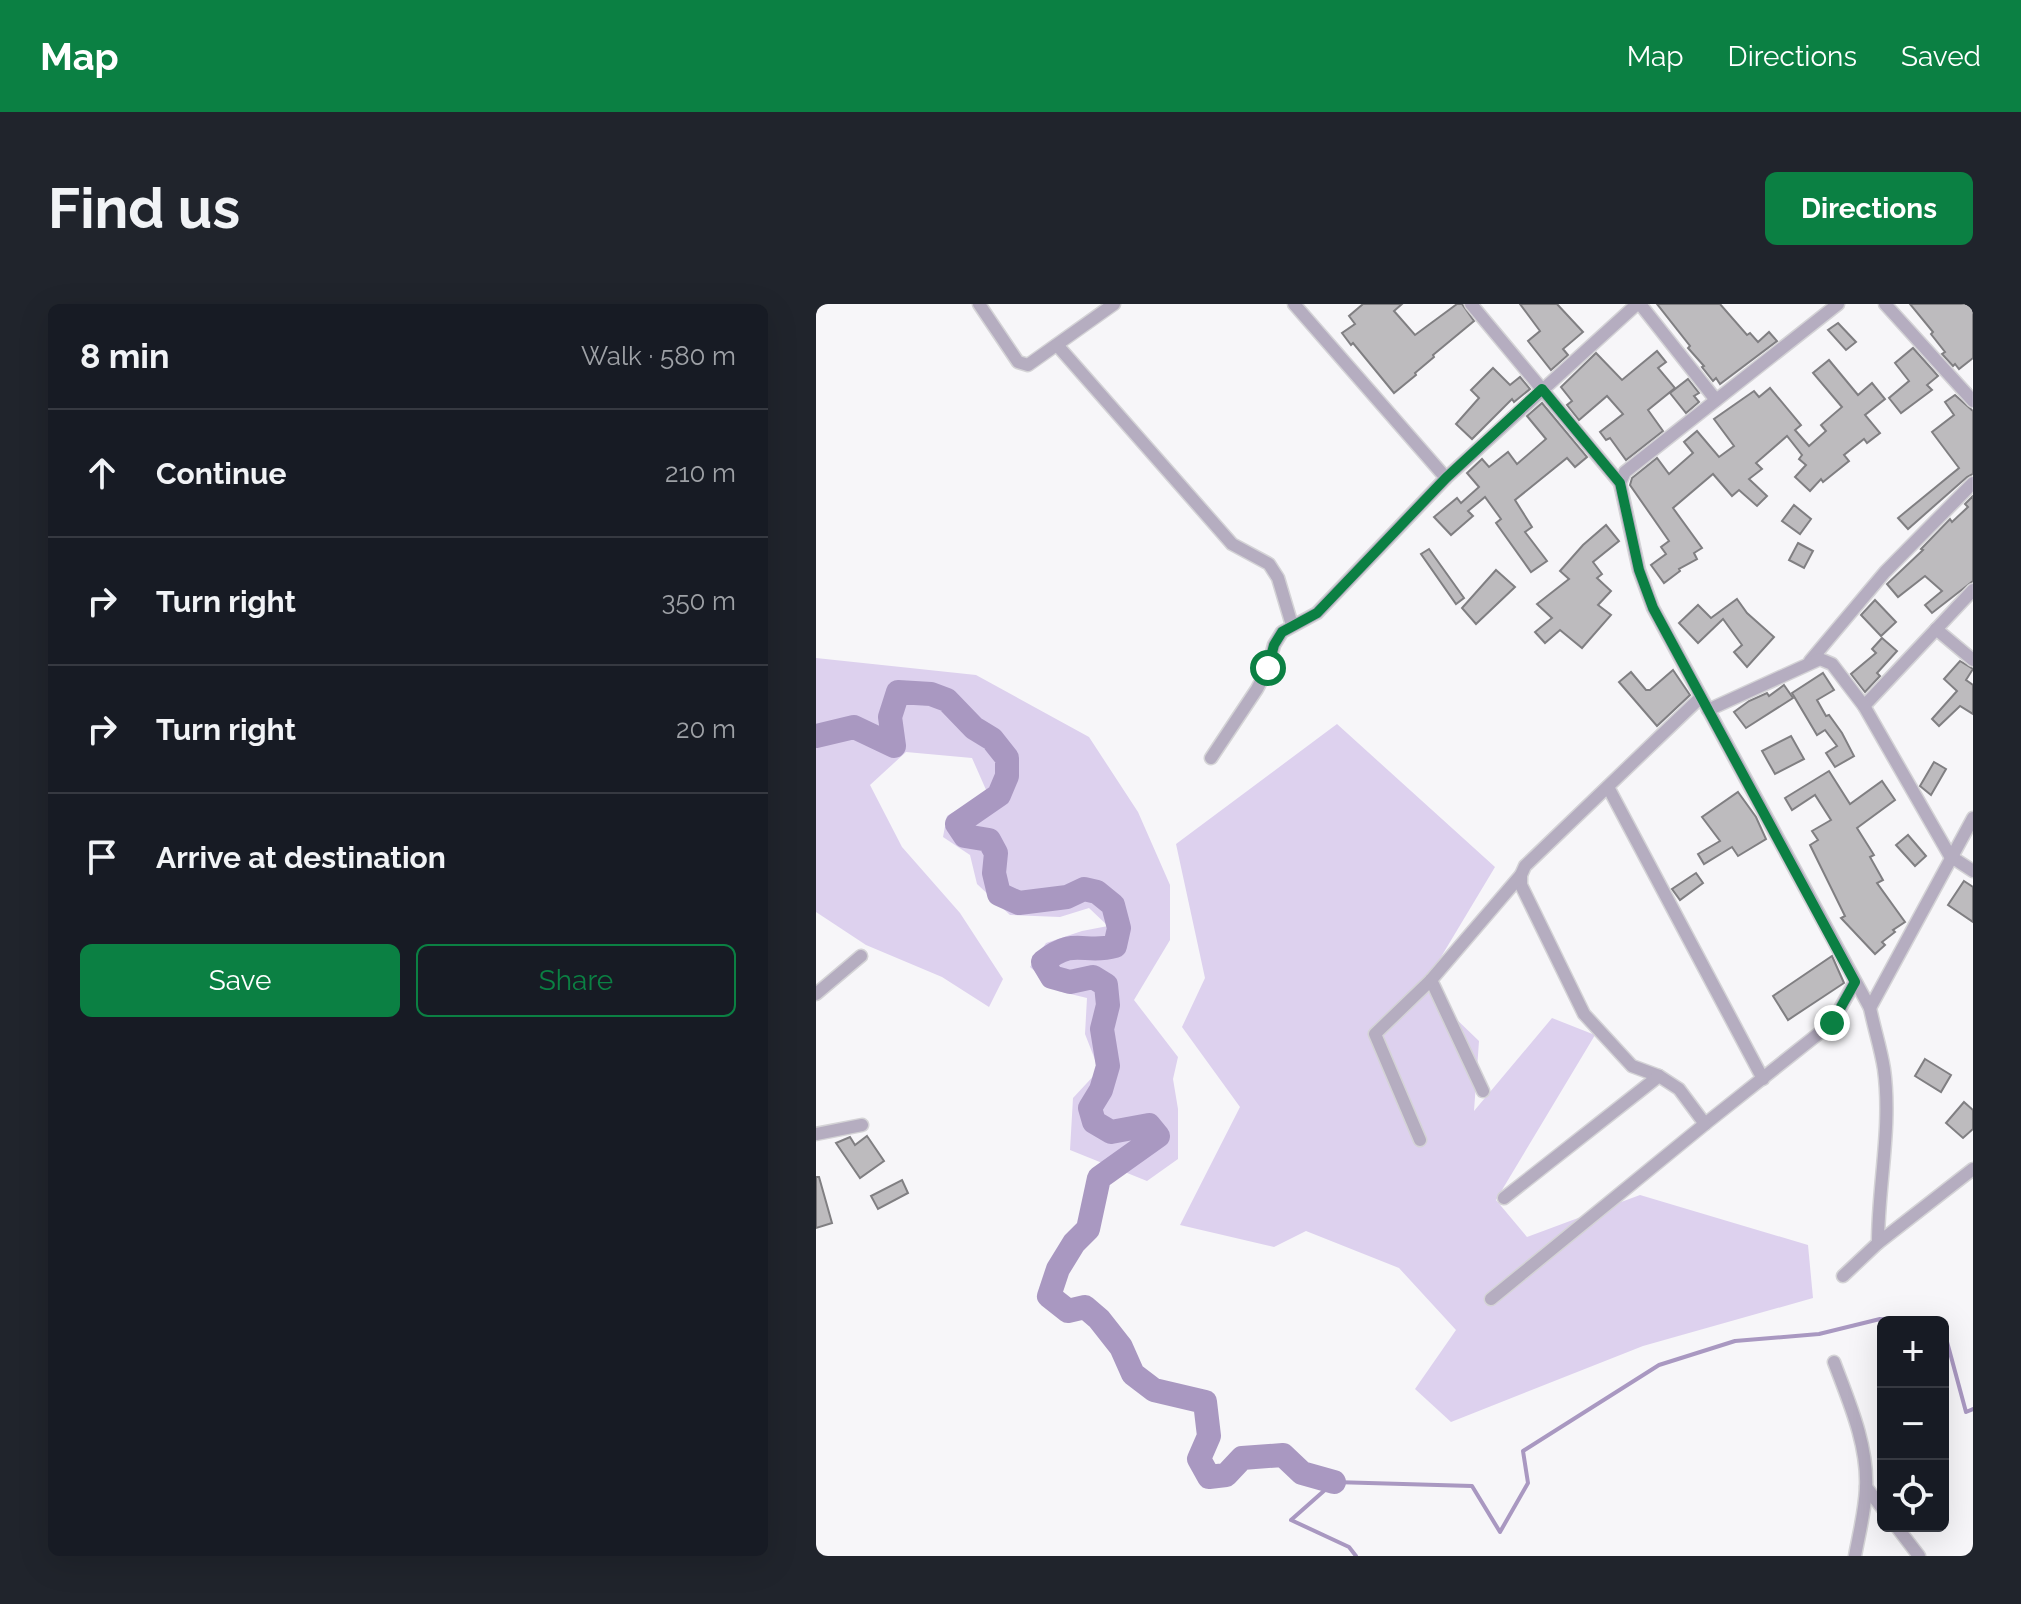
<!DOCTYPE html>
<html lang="en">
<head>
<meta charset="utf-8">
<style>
	:root { --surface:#171b24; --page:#20242c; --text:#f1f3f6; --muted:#9ea1a6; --line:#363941; --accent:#0b8043 }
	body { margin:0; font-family:Raleway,sans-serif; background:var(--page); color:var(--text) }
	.controls { position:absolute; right:24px; bottom:24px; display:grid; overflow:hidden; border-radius:12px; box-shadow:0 8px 32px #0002 }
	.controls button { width:72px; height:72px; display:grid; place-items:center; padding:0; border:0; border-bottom:2px solid var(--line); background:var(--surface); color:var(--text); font:40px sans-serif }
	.stop { position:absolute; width:24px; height:24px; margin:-18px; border:6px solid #0b8043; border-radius:50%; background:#fff }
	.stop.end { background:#0b8043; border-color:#fff; box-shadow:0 2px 8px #0008 }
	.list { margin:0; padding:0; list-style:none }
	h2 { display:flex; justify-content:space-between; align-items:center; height:104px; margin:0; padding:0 32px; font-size:34px }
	h2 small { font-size:26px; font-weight:400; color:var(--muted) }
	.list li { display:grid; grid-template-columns:52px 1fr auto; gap:24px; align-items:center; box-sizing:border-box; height:128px; padding:0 32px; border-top:2px solid var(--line) }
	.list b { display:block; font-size:30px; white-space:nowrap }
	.list em { font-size:26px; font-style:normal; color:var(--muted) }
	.actions { display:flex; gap:16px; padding:24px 32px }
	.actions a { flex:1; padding:18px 0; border:2px solid var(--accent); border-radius:12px; text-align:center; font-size:28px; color:var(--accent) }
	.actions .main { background:var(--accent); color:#fff }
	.icon { flex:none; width:44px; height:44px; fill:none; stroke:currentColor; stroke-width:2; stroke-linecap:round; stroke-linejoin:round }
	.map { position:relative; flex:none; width:1157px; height:1252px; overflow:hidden; border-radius:12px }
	header { display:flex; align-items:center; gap:48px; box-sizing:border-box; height:112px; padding:0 40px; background:var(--accent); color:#fff }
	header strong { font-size:38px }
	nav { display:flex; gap:44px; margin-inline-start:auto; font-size:28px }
	.intro { display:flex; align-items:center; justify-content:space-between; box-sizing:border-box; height:192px; padding:0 48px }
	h1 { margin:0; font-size:56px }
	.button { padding:20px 36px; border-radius:12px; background:var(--accent); color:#fff; font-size:28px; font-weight:700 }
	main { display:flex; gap:48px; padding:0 48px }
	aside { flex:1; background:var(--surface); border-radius:12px; box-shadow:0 8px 32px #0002 }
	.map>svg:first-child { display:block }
</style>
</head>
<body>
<header>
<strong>Map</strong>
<nav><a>Map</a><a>Directions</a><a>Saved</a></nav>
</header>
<div class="intro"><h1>Find us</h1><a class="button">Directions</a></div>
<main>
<aside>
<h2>8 min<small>Walk · 580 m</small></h2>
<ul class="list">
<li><svg class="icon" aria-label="ahead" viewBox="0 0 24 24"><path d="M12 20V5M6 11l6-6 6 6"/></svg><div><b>Continue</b></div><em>210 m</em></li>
<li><svg class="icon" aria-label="right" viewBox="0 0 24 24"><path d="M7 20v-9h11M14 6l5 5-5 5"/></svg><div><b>Turn right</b></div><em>350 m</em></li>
<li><svg class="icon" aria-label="right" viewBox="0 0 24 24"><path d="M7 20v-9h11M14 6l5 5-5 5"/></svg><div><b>Turn right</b></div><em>20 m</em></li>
<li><svg class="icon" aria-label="arrive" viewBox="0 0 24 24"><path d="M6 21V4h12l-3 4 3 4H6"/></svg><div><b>Arrive at destination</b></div></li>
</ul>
<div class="actions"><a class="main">Save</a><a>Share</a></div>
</aside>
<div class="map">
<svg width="1157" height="1252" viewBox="0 0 1157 1252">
	<rect width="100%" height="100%" fill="#f7f6f9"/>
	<g fill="#ddd1ee">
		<path d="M0,354L160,371L273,433L322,508L354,581V636L318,696L362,753L357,775L362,805V855L331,877L254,846L257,794L283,766L269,730L271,694L242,687L214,663L230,639L266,627L292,622L273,604L244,613L194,611L161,580L154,551L127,533L131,512L171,488L156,454L90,448L54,481L86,543L144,609L187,675L173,703L126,673L50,641L0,608Z"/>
		<path d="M521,420L679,563L607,683L663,737L658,807L736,714L779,731L680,896L711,933L824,891L992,941L997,994L827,1042L635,1118L599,1085L640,1026L583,964L490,927L458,943L364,921L424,803L366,723L389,674L360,540Z"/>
	</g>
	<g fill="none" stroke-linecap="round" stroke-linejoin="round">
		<g stroke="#a998c1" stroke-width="4">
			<path d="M1127,1023L1150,1108L1157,1105"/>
			<path d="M540,1252L533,1243L475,1216L518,1178L656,1182L684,1228L712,1179L707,1147L843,1061L919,1037L1003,1030L1064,1015L1126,1018"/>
		</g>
		<path stroke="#a998c1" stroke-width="24" d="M0,432L38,423L78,442L74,413L82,388L115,390L131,396L158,424L176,435L191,454V472L183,491L141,520L149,532L173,536L180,549L178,569L183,590L203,599L251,593L268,585L281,588L297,601L303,624L299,642C267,651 260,632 227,658L236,673L254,678L277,673L290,681L292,701L286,725L292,762L285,786L274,804L278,818L295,828L333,821L342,832L283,874L272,925L258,939L242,965L233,992L252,1007L269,1003L283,1015L305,1043L317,1070L338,1086L389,1098L393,1132L383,1155L393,1173L410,1171L426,1154L467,1151L486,1169L518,1178"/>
	</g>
	<g fill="#bdbbbe" stroke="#807f82" stroke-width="2">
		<path d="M547,0H586L578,7L599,31L641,0H646L658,17L617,51L618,53L599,69L600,71L578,89L537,39L535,41L526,29L539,20L533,12Z"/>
		<path d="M704,0H741L767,28L747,45L752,51L735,66L712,37L724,27Z"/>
		<path d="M841,0H904L931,31L934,29L942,38L953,28L961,37L904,80L900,74L897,77L886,63L888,62L872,44L874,42Z"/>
		<path d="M1094,0H1154L1157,3V54L1143,65L1139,60L1137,62L1126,50L1129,48L1115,30L1117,28Z"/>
		<path d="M1022,19L1040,38L1030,46L1012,26Z"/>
		<path d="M1097,44L1122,72L1111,81L1116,86L1085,109L1073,94L1093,77L1079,59Z"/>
		<path d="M841,47L850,58L842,64L859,84L832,106L847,127L810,156L794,134L790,136L784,128L807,110L791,92L763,116L751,101L756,97L745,83L780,49L806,76Z"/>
		<path d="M1013,56L1042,91L1056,79L1069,95L1049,111L1064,129L1051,139L1048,135L1028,151L1033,157L1007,178L1005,175L994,187L979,173L990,161L983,155L986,151L971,132L940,159L946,165L933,175L951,192L941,202L923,186L916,192L897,170L857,204L886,244L878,249L881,255L863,265L864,267L848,279L835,261L850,250L845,243L853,237L814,181L816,174L841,154L853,170L877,149L868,138L881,127L903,153L918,142L898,115L938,87L943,93L954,84L985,121L979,126L993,142L1010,127L1005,121L1026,103L997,69Z"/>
		<path d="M677,64L694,81L704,73L714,85L698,98L696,95L656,135L640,120L663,94L655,86Z"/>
		<path d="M872,75L883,89L878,92L883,98L870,109L854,89Z"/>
		<path d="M1139,91L1157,107V170L1151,173L1092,225L1082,214L1143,164L1116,128L1138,111L1129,98Z"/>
		<path d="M726,99L771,153L759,163L751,154L699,196L716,223L709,228L731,257L715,268L680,219L685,215L669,193L652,207L657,212L635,231L618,213L641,194L645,199L663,183L651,169L666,155L673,163L692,148L701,160L730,135L711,112Z"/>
		<path d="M1157,192V277L1116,309L1109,301L1126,287L1109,272L1082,293L1071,280L1107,246L1105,245L1134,215L1136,218L1152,203L1149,200Z"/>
		<path d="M978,201L995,215L984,230L966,217Z"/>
		<path d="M790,221L803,237L777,258L786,270L781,274L795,287L782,301L795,311L766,344L744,326L729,339L719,328L736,314L721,300L753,275L744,267L767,241Z"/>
		<path d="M982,239L997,247L988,264L973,256Z"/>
		<path d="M613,245L648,294L640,300L605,250Z"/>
		<path d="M680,266L699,283L660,320L646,304Z"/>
		<path d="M921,295L931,309L958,333L931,363L918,348L926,341L907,315L882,339L863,319L882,301L895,314Z"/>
		<path d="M1059,296L1080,318L1065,332L1045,311Z"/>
		<path d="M1066,334L1081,347L1061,369L1064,372L1049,388L1035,370L1060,349L1056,345Z"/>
		<path d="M1144,357L1157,365L1150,376L1157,381V410L1144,402L1123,422L1116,415L1141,387L1128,375Z"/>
		<path d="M857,366L874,391L841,422L803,378L815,368L830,386H834Z"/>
		<path d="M1007,369L1018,386L1001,396L1010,412L1013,411L1026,429L1038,452L1019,463L1010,449L1021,442L1009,426L1001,431L976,389Z"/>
		<path d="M968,381L977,394L930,424L918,408L933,397L951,389L953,392Z"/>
		<path d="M975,432L988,455L959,470L946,447Z"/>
		<path d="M1118,458L1130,465L1115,491L1104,482Z"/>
		<path d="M1013,467L1034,500L1066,477L1079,496L1041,524L1058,551L1054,553L1067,576L1061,579L1089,618L1077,626L1079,628L1066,638L1069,641L1059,650L1025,614L1029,612L994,541L1002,536L996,527L1015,516L999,491L976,506L969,494Z"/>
		<path d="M922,488L940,513L950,535L922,552L916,543L888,560L882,550L904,537L886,513Z"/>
		<path d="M1092,531L1110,552L1099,562L1080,541Z"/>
		<path d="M880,569L887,579L864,596L856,585Z"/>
		<path d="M1148,577L1157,583V618L1132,601Z"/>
		<path d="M1016,652L1028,679L972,716L957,692Z"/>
		<path d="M1109,755L1135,771L1125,788L1099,772Z"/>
		<path d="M1148,798L1157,806V825L1147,834L1130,819Z"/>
		<path d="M51,832L68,857L44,874L20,839L34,833L39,841Z"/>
		<path d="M0,873H3L16,919L0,924Z"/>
		<path d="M86,876L92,889L62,905L55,892Z"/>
	</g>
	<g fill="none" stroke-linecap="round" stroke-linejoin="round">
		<defs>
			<g id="street">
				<path d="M163,0L202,58L212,61L298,0"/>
				<path d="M478,0L630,174"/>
				<path d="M655,0L804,179"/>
				<path d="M824,0L900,96"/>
				<path d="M1022,0L809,168L804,179L823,266L837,304L1054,704C1058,724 1065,745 1068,765C1076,823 1062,881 1062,939L1027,972"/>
				<path d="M1069,0L1157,97"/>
				<path d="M241,41L416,240L453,260L462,274L476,321"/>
				<path d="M1120,325L1157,356"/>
				<path d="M994,357L1069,268L1157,179"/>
				<path d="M885,393L709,562L705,571V581L768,710L816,762L843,772L863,785L889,820L1016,719L1039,678"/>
				<path d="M1048,402L1157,286"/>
				<path d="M892,406L1004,355L1016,360L1048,402L1134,552L1157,567"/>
				<path d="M395,454L441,385L452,364L458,341L466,328L501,309L630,174L821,0"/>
				<path d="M792,483L947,775"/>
				<path d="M615,676L667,787"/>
				<path d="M0,690L45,652"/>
				<path d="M1054,704L1157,514"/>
				<path d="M0,830L46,821"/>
				<path d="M604,836L559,730L615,676L705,571"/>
				<path d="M688,894L843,772"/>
				<path d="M1062,939L1157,865"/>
				<path d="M675,995L889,820"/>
				<path d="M1018,1058C1033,1098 1052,1141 1050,1184C1049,1207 1043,1230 1039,1252"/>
				<path d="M1050,1183L1067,1205"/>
				<path d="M1080,1222L1103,1252"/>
			</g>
		</defs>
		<use href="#street" stroke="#d4d3d6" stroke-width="15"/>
		<use href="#street" stroke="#b5adc0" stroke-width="12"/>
	</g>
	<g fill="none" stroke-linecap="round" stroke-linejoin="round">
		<path stroke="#0b8043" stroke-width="10" d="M452,364L458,341L466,328L501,309L630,174L726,85L804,179L823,266L837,304L1039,678L1016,719"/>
	</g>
</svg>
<div class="controls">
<button>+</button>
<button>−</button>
<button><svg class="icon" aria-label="locate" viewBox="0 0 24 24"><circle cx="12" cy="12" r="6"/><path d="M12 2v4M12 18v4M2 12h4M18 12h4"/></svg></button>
</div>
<div class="stop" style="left:452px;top:364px"></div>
<div class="stop end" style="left:1016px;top:719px"></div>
</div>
</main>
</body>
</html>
